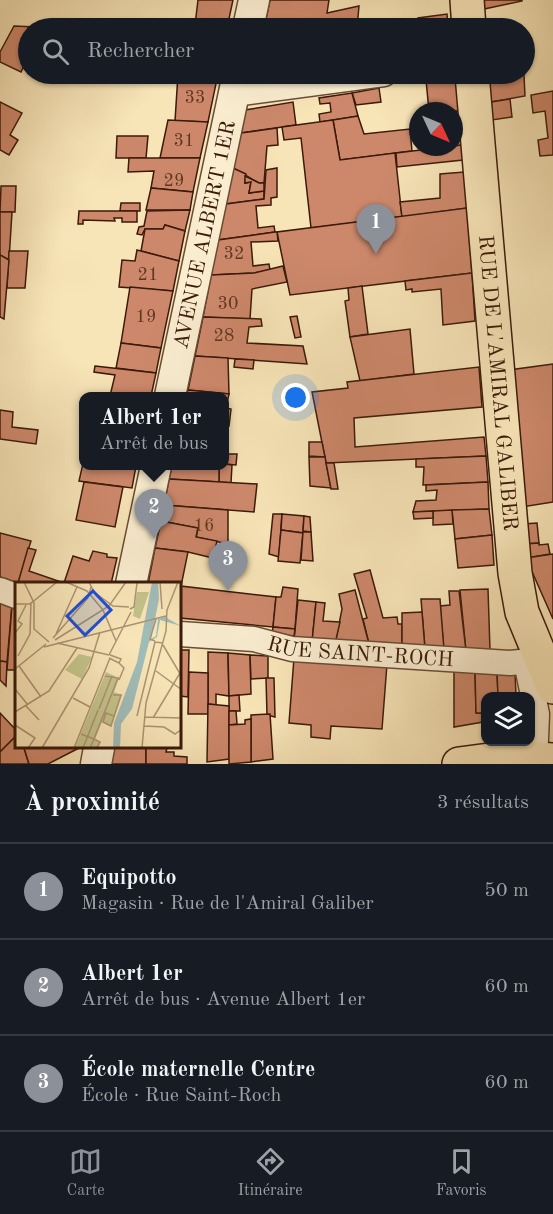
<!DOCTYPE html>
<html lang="fr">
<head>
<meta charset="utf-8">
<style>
	:root { --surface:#171b24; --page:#242831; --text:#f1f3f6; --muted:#9ea1a6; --line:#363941; --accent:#8c9099 }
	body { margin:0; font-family:"Old Standard TT",serif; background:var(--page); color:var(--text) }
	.controls { position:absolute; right:18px; bottom:18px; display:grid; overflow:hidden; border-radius:12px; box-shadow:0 2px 4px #0004 }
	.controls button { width:54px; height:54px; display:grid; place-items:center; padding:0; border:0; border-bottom:2px solid var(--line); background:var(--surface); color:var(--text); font:30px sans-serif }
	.compass { position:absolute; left:409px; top:102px; width:54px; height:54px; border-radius:50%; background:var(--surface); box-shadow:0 2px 4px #0004; rotate:134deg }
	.you { position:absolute; left:296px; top:398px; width:21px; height:21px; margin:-15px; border:4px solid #fff; border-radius:50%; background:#1a73e8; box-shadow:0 0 0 9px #1a73e833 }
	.badge { display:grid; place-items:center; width:39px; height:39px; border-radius:50%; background:var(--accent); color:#fff; font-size:20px; font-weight:700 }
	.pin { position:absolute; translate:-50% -50px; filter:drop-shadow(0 2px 3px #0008) }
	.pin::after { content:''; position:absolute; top:32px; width:21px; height:18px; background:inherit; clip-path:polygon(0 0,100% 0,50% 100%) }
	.popup { position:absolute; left:79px; top:392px; width:150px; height:78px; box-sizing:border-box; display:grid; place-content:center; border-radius:12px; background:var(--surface); filter:drop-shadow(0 2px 4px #0005); font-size:20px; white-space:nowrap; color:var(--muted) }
	.popup b { font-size:22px; color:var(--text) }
	.popup::after { content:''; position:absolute; left:50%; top:100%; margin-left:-12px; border:12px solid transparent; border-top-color:var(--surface) }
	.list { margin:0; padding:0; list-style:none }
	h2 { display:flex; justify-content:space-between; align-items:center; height:78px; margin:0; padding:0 24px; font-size:26px }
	h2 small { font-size:20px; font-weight:400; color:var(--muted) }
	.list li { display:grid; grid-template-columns:39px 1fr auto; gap:18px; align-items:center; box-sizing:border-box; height:96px; padding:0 24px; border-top:2px solid var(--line) }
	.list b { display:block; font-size:22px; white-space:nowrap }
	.list p { margin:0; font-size:20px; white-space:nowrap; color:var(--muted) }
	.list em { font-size:20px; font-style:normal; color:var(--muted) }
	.icon { flex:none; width:33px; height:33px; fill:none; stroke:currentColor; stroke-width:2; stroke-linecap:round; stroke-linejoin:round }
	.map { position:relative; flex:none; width:553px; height:764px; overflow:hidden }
	.search { position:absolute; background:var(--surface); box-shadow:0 2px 4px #0004; left:18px; right:18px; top:18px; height:66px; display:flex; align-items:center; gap:15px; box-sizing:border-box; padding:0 21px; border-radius:33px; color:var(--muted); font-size:22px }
	.sheet { height:366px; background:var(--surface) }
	nav { display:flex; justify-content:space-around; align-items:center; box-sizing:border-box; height:84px; border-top:2px solid var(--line); background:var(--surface); font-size:16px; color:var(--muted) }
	nav a { display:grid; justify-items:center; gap:3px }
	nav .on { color:var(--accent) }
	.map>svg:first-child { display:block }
</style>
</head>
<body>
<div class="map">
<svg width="553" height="764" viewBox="0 0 553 764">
	<rect width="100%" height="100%" fill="#f7e4b7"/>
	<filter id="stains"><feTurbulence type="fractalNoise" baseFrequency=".00333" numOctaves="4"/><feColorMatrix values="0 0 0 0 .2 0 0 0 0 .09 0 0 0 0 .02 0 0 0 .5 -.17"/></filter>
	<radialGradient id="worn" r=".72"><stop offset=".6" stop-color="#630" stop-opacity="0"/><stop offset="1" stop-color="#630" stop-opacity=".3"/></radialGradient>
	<g fill="#cd886b" stroke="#3b1a0a" stroke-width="1.5">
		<path d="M198,0H233L227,28H171V25H195Z"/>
		<path d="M270,0H329L327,13L359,6L357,28H264Z"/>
		<path d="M484,0H522V1L484,9Z"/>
		<path d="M447,14L448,28H420L418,18Z"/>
		<path d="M418,19L420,28H383V24Z"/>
		<path d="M14,26L37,27L28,28V57L21,72L0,62V52Z"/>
		<path d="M178,74H218L208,122L175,121Z"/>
		<path d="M256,74H308L264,80Z"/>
		<path d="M457,75L459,111H429L426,80Z"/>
		<path d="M489,75H507L508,77L524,75L525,96L491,102Z"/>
		<path d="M379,88L381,102L356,105L352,93Z"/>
		<path d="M553,91V155L540,156L538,140L548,138L545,111L533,113L531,95Z"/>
		<path d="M352,93L358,116L320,122L319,114L331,112L330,103L320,104L319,98Z"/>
		<path d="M510,99L512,117L492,120L491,102Z"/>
		<path d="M0,102L22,113L10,135L18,140L9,155L0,150Z"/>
		<path d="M293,102L296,125L241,133L245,110Z"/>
		<path d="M459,111L462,145L454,146V112Z"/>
		<path d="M358,116L364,134L410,129L412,151L340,160L333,120Z"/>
		<path d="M168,120L208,122L200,158H160Z"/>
		<path d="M333,120L340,160L395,153L402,217L311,228L301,138L284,140L282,127Z"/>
		<path d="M277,128L278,145L267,146L264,183H259L233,168L241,133Z"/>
		<path d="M117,136H148L146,158H116Z"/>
		<path d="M462,145L463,160L397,167L396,153Z"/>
		<path d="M129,158H200L193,192L151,188L154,171L128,172Z"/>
		<path d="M233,168L246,174L245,183L251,182L249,193L264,191V199L226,204Z"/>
		<path d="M277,168V197L271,198V205L256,206L258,228L274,226L275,232L218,240L226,204L264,199L266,170Z"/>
		<path d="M464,172L467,208L402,217L400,202L440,198V174Z"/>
		<path d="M245,176L259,183H264V191L249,193L251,182L245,183Z"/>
		<path d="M1,186H16L15,212H0Z"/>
		<path d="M151,188L193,192L190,210H146Z"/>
		<path d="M121,203H140V211H120Z"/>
		<path d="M467,208L472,273L290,295L277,232Z"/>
		<path d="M190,210L185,231L165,225L163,229H145L142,235L137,234L139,227L144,226L147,211Z"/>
		<path d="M79,211H137V222H122V218H114L115,221L83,220V224H78Z"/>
		<path d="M0,212H12L9,260L0,255Z"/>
		<path d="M165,225L185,231L179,261L141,251L145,229H163Z"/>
		<path d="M275,232H277L278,241L251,242L253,266L269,264L270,270L254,273L211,275L218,240Z"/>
		<path d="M137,250L179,261L173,291L119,287L122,260L135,261Z"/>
		<path d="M9,251H28L25,288H7Z"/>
		<path d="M0,255L9,260L4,319L0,317Z"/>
		<path d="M283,266L287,282L252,289L250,319L203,317L211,275L254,273Z"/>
		<path d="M472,273L475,321L443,325L441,289L412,292V289L406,290L405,281Z"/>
		<path d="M362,286L368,334L350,337L345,301L349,300L348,288Z"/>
		<path d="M130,287L173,291L161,348L121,343Z"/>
		<path d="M297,316L301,337L295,338L290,317Z"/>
		<path d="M203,317L261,319L262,326L249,327L247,343L303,346L307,364L195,356Z"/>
		<path d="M410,329L414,374L360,381L350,337Z"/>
		<path d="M121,343L161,348L156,373L116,368Z"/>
		<path d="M195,356L228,358L229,394L188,390Z"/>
		<path d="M235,359L254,360L253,369L234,367Z"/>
		<path d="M553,364V502L522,507L509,370Z"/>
		<path d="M95,366L156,373L151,396H110L115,375L94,372Z"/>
		<path d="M479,367L482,407L354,418L355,447L484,437L486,456L326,463L312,392L348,388L347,382Z"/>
		<path d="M188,390L229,394L226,408L231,409L229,426L225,425V396H186Z"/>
		<path d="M0,410L13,412L12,427L38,430L36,444L0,439Z"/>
		<path d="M309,442H322L325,457L309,456Z"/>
		<path d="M225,454H237L236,465L225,464Z"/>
		<path d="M486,456L488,482L423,485L424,467H416V459Z"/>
		<path d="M309,457H325L331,488L310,486Z"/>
		<path d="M84,459V466H136L132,488L79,481Z"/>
		<path d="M326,463H334L338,489H331Z"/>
		<path d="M225,464L232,465L231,483L219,482V466Z"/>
		<path d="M172,466H219V482L169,479Z"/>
		<path d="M169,479L257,484L254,512L164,505Z"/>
		<path d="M84,482L123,487L115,527L76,520Z"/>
		<path d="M488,482L489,509L413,512L416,501L436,500L437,490L426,491V485Z"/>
		<path d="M164,505L228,510V544L196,537L198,528L161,521Z"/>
		<path d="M489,509L492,535L455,539L452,510Z"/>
		<path d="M452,510L453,524L433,525V511Z"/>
		<path d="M433,511V518L414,519L413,512Z"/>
		<path d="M273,514H282L279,557L269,554Z"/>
		<path d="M282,514L304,516L303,533L281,530Z"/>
		<path d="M304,516L310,517L311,532L303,531Z"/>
		<path d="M161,521L198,528L196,537L217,541L213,558L188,552L155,548Z"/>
		<path d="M537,523L539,543L525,544L523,524Z"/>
		<path d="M281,530L303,533L300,563L278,561Z"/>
		<path d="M303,532H311L313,561L301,560Z"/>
		<path d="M0,533L31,541L18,583L0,577Z"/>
		<path d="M492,535L494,565L458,568L455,539Z"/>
		<path d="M539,543V545L548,544L550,554L526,558L525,544Z"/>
		<path d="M28,548L36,550L29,571L64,583L73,556L89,561L93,551L107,554V557L117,558L111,584L18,583Z"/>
		<path d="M155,548L188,552L181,586L276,597L273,627L180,618V584H148Z"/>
		<path d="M553,554V619L526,558Z"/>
		<path d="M370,570L383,618L397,617L398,624H402V649L370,648L363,619L367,618L354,574Z"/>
		<path d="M283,587L298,589L295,629L273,627L276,597H281Z"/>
		<path d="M488,589L490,650L466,651L460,590Z"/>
		<path d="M355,590L370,648L335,644L342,609L339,594Z"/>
		<path d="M449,591H459L466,651L444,650L440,606L450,605Z"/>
		<path d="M421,599H440L444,650L425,649Z"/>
		<path d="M298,600L316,602L312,642L294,640Z"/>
		<path d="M0,602L12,605L7,662L0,661Z"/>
		<path d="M316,602L325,603L323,621L340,622L335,644L312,642Z"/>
		<path d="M12,605L16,607V665L15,670H7Z"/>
		<path d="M422,612L425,649H402V613Z"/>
		<path d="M273,627L295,629L294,636L272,634Z"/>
		<path d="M180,650H189L188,697L180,696Z"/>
		<path d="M208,652L228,653L229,696L216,694V705L208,704Z"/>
		<path d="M228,653L250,655L251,694L229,696Z"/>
		<path d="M250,655L268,656V678L251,679Z"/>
		<path d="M294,658L387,664L382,729L331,726L330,739L321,738L311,737V725L289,723Z"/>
		<path d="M0,661L7,662L6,686L0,680Z"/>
		<path d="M454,669L475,671L476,713H483V722L454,727Z"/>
		<path d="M475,671L497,672L498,696H486V722H483V713H476Z"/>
		<path d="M189,672L208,673V714H188Z"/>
		<path d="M497,672L515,673L516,696H498Z"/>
		<path d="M266,678H274L275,717L267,715Z"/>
		<path d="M239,695L240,711H229V696Z"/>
		<path d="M208,704L229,706V759L207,762Z"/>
		<path d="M229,711H236L237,724L229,725Z"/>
		<path d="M0,713L16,730V736L0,752Z"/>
		<path d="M270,714L273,759L251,762V715Z"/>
		<path d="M251,719V762L229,764V725L245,724V720Z"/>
		<path d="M16,736V748H24L29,764H0V752Z"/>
		<path d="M24,748H79L48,764H29Z"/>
		<path d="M114,748H146V764H111Z"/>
		<path d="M146,748H167L166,752H174V756L187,757V764H146Z"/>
	</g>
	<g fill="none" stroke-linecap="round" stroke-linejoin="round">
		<defs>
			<g id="minor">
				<path d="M234,94L384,74"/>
				<path d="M0,590L16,596"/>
				<path id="s1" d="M180,634L254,639L292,649L510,663L541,660"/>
				<path d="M526,662L537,714L535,764"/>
			</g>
			<g id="tertiary">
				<path d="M248,28L254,0"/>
				<path id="s2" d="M170,396L238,74"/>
				<path d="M131,584L156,466"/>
				<path d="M96,764L99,748"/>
			</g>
			<g id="primary">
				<path d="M467,0L469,28"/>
				<path id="s3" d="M472,74L515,573L522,612L553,687"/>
				<path d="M459,764L512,757L553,760"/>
			</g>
		</defs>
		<use href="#minor" stroke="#6a4c35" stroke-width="27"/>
		<use href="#tertiary" stroke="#6a4c35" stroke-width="33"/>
		<use href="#primary" stroke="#3b1a0a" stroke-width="36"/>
		<use href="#minor" stroke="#faedd0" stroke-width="24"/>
		<use href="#tertiary" stroke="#faedd0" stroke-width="30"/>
		<use href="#primary" stroke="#f7e4b7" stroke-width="33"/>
	</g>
	<g text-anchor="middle" stroke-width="4.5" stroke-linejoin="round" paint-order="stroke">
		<g font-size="18" fill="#603622">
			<text x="195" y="103">33</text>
			<text x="184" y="146">31</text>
			<text x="174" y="186">29</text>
			<text x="234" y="259">32</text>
			<text x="148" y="280">21</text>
			<text x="228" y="309">30</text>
			<text x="146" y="322">19</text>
			<text x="224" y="341">28</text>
			<text x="204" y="531">16</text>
		</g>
		<g font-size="21" fill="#3b1a0a" stroke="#faedd0">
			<text dy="7" stroke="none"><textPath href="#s2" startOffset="165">AVENUE ALBERT 1ER</textPath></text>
			<text dy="7" stroke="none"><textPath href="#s3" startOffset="310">RUE DE L'AMIRAL GALIBER</textPath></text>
			<text dy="7" stroke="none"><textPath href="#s1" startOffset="182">RUE SAINT-ROCH</textPath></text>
		</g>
	</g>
	<g transform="translate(15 582)">
		<rect width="166" height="166" fill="#f7e4b7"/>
		<path d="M122,10H134L125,37L118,34ZM64,72L77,75L67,97L50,88ZM91,90L104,96L99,110L107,113L96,145L87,140L80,157L86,160L83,166H60Z" fill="#c3c28a"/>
		<path d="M137,0H143L144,17L136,57L141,54L143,37L150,35L166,44L145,38L142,55L134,60L117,127L106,142L105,166H98L99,141L122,80Z" fill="#a0bcb7"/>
		<path fill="none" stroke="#ac9372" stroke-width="1.5" d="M9,0L19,21V47L34,60M51,0L72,9M74,0L79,10L98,24L114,25M145,0L147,27M72,9L88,28L101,59M0,22H15L42,0M115,27L119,25L122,1M152,28L163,0M0,51L7,42L3,39L11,23M41,52L62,5M38,56L73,16L76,5M40,58L94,24L111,0M140,59L135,57L141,37M42,61L94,73M148,63L167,95M29,65L151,34M94,73L116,30M3,74L15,52L16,20M94,76L104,81L106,77L95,73M4,84L26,115M0,87L31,62M141,89L167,108M104,98L109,86L104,81M0,107L13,123M98,113H106L96,144L88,140L91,131L99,134M58,116L75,125M11,124L24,138M84,127L97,94M0,130L34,109L62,66M122,134L140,60L148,61M130,135L167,136M138,136L165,91M0,143L20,156L13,166M129,144L149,145L160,152L167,147M66,152L79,157L75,166M27,166L74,86L85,50M59,166L95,76M68,166L83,128M82,166L85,160L79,157L103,96L90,94M127,166L131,121L151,49L152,27"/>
		<path fill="#1d4ed8" fill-opacity="0.15" stroke="#1d4ed8" stroke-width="3" d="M78,9L96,28L70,53L52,34Z"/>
		<rect width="166" height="166" fill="none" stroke="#3b1a0a" stroke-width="3"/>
	</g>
	<rect width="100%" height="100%" filter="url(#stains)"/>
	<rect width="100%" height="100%" fill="url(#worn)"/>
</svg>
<div class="controls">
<button><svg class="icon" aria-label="layers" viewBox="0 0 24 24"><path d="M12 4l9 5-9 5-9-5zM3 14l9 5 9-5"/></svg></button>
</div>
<svg class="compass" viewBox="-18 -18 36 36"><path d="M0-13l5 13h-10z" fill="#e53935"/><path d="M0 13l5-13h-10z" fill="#9ea1a6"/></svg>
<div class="you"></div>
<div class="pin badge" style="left:376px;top:254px">1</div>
<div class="pin badge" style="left:154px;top:539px">2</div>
<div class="popup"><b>Albert 1er</b>Arrêt de bus</div>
<div class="pin badge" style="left:228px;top:591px">3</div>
<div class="search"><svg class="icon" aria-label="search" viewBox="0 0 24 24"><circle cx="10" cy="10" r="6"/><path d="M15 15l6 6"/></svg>Rechercher</div>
</div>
<section class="sheet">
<h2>À proximité<small>3 résultats</small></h2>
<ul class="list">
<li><span class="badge">1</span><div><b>Equipotto</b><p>Magasin · Rue de l'Amiral Galiber</p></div><em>50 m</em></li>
<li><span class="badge">2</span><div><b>Albert 1er</b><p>Arrêt de bus · Avenue Albert 1er</p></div><em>60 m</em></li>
<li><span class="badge">3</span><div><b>École maternelle Centre</b><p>École · Rue Saint-Roch</p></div><em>60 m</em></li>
</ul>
</section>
<nav>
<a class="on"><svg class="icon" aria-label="map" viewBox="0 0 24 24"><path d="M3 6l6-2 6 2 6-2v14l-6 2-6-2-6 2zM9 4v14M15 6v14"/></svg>Carte</a>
<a><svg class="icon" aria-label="directions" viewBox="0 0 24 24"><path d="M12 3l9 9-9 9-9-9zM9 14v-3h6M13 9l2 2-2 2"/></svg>Itinéraire</a>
<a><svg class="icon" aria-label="saved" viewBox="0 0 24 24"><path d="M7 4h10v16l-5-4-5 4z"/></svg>Favoris</a>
</nav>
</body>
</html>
